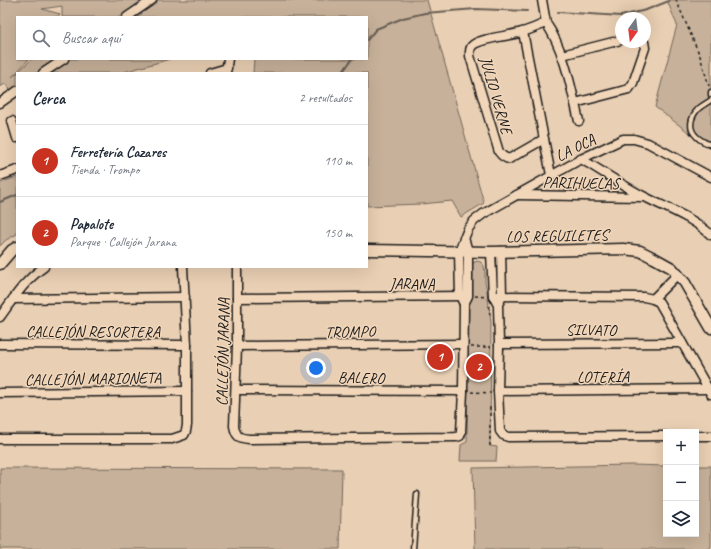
<!DOCTYPE html>
<html lang="es">
<head>
<meta charset="utf-8">
<style>
	:root { --surface:#fff; --page:#f2f2f3; --text:#1f2937; --muted:#747a83; --line:#e0e1e3; --accent:#c8321e }
	body { margin:0; font-family:Caveat,sans-serif; background:var(--page); color:var(--text) }
	.controls { position:absolute; right:12px; bottom:12px; display:grid; overflow:hidden; border-radius:0px; box-shadow:0 4px 16px #0002 }
	.controls button { width:36px; height:36px; display:grid; place-items:center; padding:0; border:0; border-bottom:1px solid var(--line); background:var(--surface); color:var(--text); font:20px sans-serif }
	.compass { position:absolute; left:615px; top:12px; width:36px; height:36px; border-radius:50%; background:var(--surface); box-shadow:0 4px 16px #0002; rotate:194deg }
	.you { position:absolute; left:316px; top:368px; width:14px; height:14px; margin:-10px; border:3px solid #fff; border-radius:50%; background:#1a73e8; box-shadow:0 0 0 6px #1a73e833 }
	.badge { display:grid; place-items:center; width:26px; height:26px; border-radius:50%; background:var(--accent); color:#fff; font-size:13px; font-weight:700 }
	.pin { position:absolute; translate:-50% -50%; border:2px solid #fff; box-shadow:0 1px 4px #0006 }
	.list { margin:0; padding:0; list-style:none }
	h2 { display:flex; justify-content:space-between; align-items:center; height:52px; margin:0; padding:0 16px; font-size:17px }
	h2 small { font-size:13px; font-weight:400; color:var(--muted) }
	.list li { display:grid; grid-template-columns:26px 1fr auto; gap:12px; align-items:center; box-sizing:border-box; height:72px; padding:0 16px; border-top:1px solid var(--line) }
	.list b { display:block; font-size:15px; white-space:nowrap }
	.list p { margin:0; font-size:13px; white-space:nowrap; color:var(--muted) }
	.list em { font-size:13px; font-style:normal; color:var(--muted) }
	.icon { flex:none; width:22px; height:22px; fill:none; stroke:currentColor; stroke-width:2; stroke-linecap:round; stroke-linejoin:round }
	.map { position:relative; flex:none; width:711px; height:549px; overflow:hidden }
	.search { position:absolute; background:var(--surface); box-shadow:0 4px 16px #0002; left:16px; top:16px; width:352px; height:44px; display:flex; align-items:center; gap:10px; box-sizing:border-box; padding:0 14px; border-radius:0px; color:var(--muted); font-size:15px }
	.panel { position:absolute; background:var(--surface); box-shadow:0 4px 16px #0002; left:16px; top:72px; width:352px; height:196px; border-radius:0px }
	.map>svg:first-child { display:block }
</style>
</head>
<body>
<div class="map">
<svg width="711" height="549" viewBox="0 0 711 549">
	<rect width="100%" height="100%" fill="#e9cfb3"/>
	<filter id="ink" filterUnits="userSpaceOnUse"><feTurbulence type="fractalNoise" baseFrequency=".025" numOctaves="2"/><feDisplacementMap in="SourceGraphic" scale="8" xChannelSelector="R" yChannelSelector="G"/><feConvolveMatrix kernelMatrix="1 2 1 2 8 2 1 2 1" color-interpolation-filters="sRGB"/></filter>
	<g filter="url(#ink)">
		<g fill="#c7b19a" stroke="#72665b">
			<path d="M0,0H427L484,203L461,217L452,201L421,204L367,206V73H253L254,59H367V17H62V6L42,9L60,14L57,17H17V59H29L12,77L17,73V97L5,84L0,87Z"/>
			<path d="M667,0H711V149L655,107L677,25Z"/>
			<path d="M32,59H170L120,73H17Z"/>
			<path d="M17,177V234L6,240L0,246V183Z"/>
			<path d="M478,261L482,263L484,266L485,273V282L487,291L491,323L490,446L497,447L496,461H460L461,445L467,442L468,312L472,284V263Z"/>
			<path d="M633,465L666,466V534H696V466H711V547L708,549H475L473,468Z"/>
			<path d="M0,468L342,469L340,549H0Z"/>
		</g>
		<g fill="none" stroke-linecap="round" stroke-linejoin="round">
			<g stroke="#685e54" stroke-width="2">
				<path d="M558,12L621,16L646,10L669,1"/>
				<path d="M367,40L376,29L403,18L425,13L476,9L527,11"/>
				<path d="M342,73L352,59"/>
				<path d="M0,202L17,195"/>
			</g>
			<defs>
				<g id="service">
					<path d="M711,92V95"/>
					<path d="M711,100C707,103 701,106 698,109C690,118 688,129 697,137C701,141 706,143 711,145"/>
					<path d="M413,549L417,494"/>
				</g>
				<g id="minor">
					<path d="M542,0L546,23C538,26 530,30 522,32C511,36 481,38 473,45C469,48 470,52 470,56L499,152C502,156 504,158 509,159L544,139"/>
					<path d="M127,17L152,0"/>
					<path d="M546,23C565,51 571,88 579,121"/>
					<path d="M523,32L551,175"/>
					<path d="M562,55L621,40"/>
					<path d="M226,72L228,59"/>
					<path d="M43,73L64,59"/>
					<path d="M210,73L227,68"/>
					<path d="M0,103L17,91"/>
					<path d="M575,103L629,89L633,83L645,48L644,42"/>
					<path d="M12,121L17,138"/>
					<path d="M581,159C602,171 623,186 645,197C668,209 692,217 711,235"/>
					<path d="M0,176L17,170"/>
					<path d="M517,195L643,197"/>
					<path d="M491,252L493,296L498,305L499,344L498,391L500,431L503,435L508,437L666,436"/>
					<path d="M237,267V346L234,426C236,437 239,438 249,439L456,437L460,436L461,432L463,391L464,304L468,296V251L464,238"/>
					<path d="M493,296L644,297L653,299L659,302L711,394"/>
					<path d="M237,298L465,296"/>
					<path d="M13,299L185,297"/>
					<path d="M653,299L677,275"/>
					<path d="M500,301L502,296L501,251"/>
					<path d="M464,304L460,296L459,251L468,229L474,221L483,214L581,159L623,139H634L648,143L711,177"/>
					<path d="M0,317C13,299 25,280 44,267"/>
					<path d="M0,344L187,345"/>
					<path d="M499,344L682,343"/>
					<path d="M237,346L463,344"/>
					<path d="M236,390L463,391"/>
					<path d="M498,391L709,389"/>
					<path d="M0,393L187,391"/>
					<path d="M696,436H711"/>
					<path d="M0,439H172L184,435L186,431L187,425V345L183,267"/>
				</g>
				<g id="tertiary">
					<path d="M367,250L491,252L623,249L640,251L654,258L672,268L685,283L711,328"/>
					<path d="M0,264L12,250L17,247"/>
				</g>
			</defs>
			<use href="#service" stroke="#1c1c1c" stroke-width="7"/>
			<use href="#minor" stroke="#1c1c1c" stroke-width="11"/>
			<use href="#tertiary" stroke="#1c1c1c" stroke-width="13"/>
			<g stroke="#1c1c1c" stroke-width="1.5" stroke-dasharray="3 3" stroke-linecap="butt">
				<path d="M676,0L700,56L709,86"/>
				<path d="M475,296L486,297"/>
				<path d="M489,306L490,316"/>
				<path d="M471,347H491"/>
				<path d="M471,392L491,393"/>
				<path d="M490,446V404"/>
			</g>
			<use href="#service" stroke="#f2d6b9" stroke-width="4"/>
			<use href="#minor" stroke="#f2d6b9" stroke-width="8"/>
			<use href="#tertiary" stroke="#f2d6b9" stroke-width="10"/>
		</g>
	</g>
	<g text-anchor="middle" stroke-width="3" stroke-linejoin="round" paint-order="stroke">
		<g font-size="16" fill="#1c1c1c" stroke="#f2d6b9">
			<text transform="translate(497 95) rotate(74)" y="6">JULIO VERNE</text>
			<text transform="translate(575 147) rotate(-27)" y="6">LA OCA</text>
			<text transform="translate(581 182) rotate(1)" y="6">PARIHUELAS</text>
			<text transform="translate(557 235) rotate(-1)" y="6">LOS REGUILETES</text>
			<text x="412" y="289">JARANA</text>
			<text x="591" y="335">SILVATO</text>
			<text x="93" y="337">CALLEJÓN RESORTERA</text>
			<text transform="translate(350 331) rotate(-1)" y="6">TROMPO</text>
			<text transform="translate(222 352) rotate(-89)" y="6">CALLEJÓN JARANA</text>
			<text x="603" y="382">LOTERÍA</text>
			<text x="361" y="383">BALERO</text>
			<text transform="translate(93 378) rotate(-1)" y="6">CALLEJÓN MARIONETA</text>
		</g>
	</g>
</svg>
<div class="controls">
<button>+</button>
<button>−</button>
<button><svg class="icon" aria-label="layers" viewBox="0 0 24 24"><path d="M12 4l9 5-9 5-9-5zM3 14l9 5 9-5"/></svg></button>
</div>
<svg class="compass" viewBox="-18 -18 36 36"><path d="M0-13l5 13h-10z" fill="#e53935"/><path d="M0 13l5-13h-10z" fill="#747a83"/></svg>
<div class="you"></div>
<div class="pin badge" style="left:440px;top:357px">1</div>
<div class="pin badge" style="left:479px;top:367px">2</div>
<div class="search"><svg class="icon" aria-label="search" viewBox="0 0 24 24"><circle cx="10" cy="10" r="6"/><path d="M15 15l6 6"/></svg>Buscar aquí</div>
<section class="panel">
<h2>Cerca<small>2 resultados</small></h2>
<ul class="list">
<li><span class="badge">1</span><div><b>Ferretería Cazares</b><p>Tienda · Trompo</p></div><em>110 m</em></li>
<li><span class="badge">2</span><div><b>Papalote</b><p>Parque · Callejón Jarana</p></div><em>150 m</em></li>
</ul>
</section>
</div>
</body>
</html>
